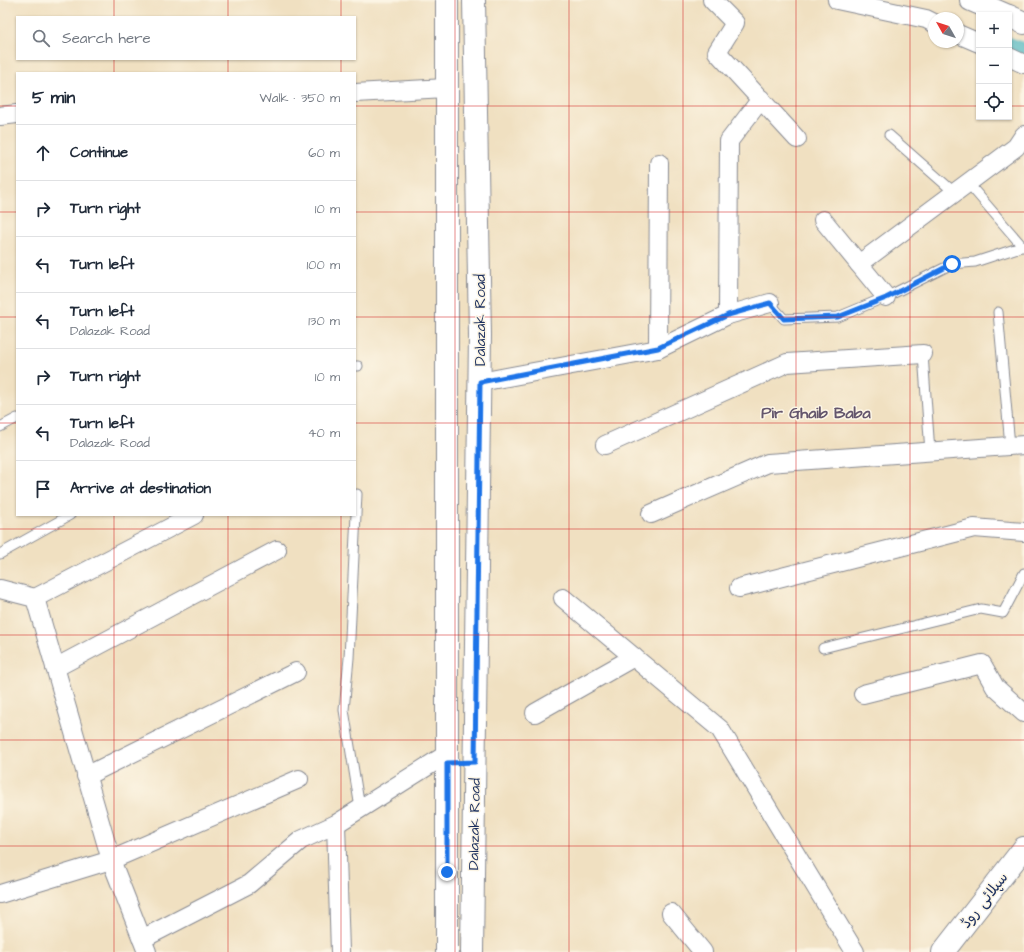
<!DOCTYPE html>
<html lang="en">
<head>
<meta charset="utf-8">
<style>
	:root { --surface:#fff; --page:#f2f2f3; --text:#1f2937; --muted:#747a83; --line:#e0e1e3 }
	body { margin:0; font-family:"Architects Daughter","Playpen Sans Arabic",sans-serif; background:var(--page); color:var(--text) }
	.controls { position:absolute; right:12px; top:12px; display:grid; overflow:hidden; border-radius:0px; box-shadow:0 1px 3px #0004 }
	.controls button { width:36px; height:36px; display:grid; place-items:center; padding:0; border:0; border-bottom:1px solid var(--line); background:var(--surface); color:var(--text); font:20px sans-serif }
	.compass { position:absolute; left:928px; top:12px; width:36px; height:36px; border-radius:50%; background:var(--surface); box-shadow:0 1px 3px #0004; rotate:309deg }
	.stop { position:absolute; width:12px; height:12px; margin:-9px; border:3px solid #1a73e8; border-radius:50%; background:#fff }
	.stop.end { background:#1a73e8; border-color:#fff; box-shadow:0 1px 4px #0008 }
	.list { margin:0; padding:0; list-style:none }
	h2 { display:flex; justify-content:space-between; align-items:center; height:52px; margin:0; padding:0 16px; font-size:17px }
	h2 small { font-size:13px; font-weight:400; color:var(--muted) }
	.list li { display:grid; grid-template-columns:26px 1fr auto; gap:12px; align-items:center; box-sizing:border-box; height:56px; padding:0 16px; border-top:1px solid var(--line) }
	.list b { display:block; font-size:15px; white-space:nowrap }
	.list p { margin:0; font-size:13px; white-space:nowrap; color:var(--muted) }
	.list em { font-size:13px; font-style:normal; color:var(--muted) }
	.icon { flex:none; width:22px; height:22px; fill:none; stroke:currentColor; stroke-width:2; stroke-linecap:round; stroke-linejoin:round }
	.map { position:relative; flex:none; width:1024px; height:952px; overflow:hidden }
	.search { position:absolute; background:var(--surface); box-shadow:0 1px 3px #0004; left:16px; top:16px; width:340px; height:44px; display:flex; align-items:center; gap:10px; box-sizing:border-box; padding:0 14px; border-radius:0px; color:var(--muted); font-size:15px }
	.panel { position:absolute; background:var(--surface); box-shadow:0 1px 3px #0004; left:16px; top:72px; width:340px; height:444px; border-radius:0px }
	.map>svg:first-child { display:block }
</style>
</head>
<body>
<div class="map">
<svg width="1024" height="952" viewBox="0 0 1024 952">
	<rect width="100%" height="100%" fill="#fcf5e5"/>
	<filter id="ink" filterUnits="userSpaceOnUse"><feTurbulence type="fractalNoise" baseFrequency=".025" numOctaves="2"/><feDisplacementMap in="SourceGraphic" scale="8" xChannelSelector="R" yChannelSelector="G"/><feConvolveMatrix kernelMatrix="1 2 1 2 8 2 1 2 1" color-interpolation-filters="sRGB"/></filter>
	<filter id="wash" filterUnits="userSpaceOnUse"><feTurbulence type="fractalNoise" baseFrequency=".012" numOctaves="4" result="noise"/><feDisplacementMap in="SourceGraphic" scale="16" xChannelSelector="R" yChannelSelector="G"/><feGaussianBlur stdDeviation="0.9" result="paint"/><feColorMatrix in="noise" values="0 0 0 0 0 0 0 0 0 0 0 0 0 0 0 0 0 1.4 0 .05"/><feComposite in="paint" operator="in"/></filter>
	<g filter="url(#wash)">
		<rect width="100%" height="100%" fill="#f0e0c1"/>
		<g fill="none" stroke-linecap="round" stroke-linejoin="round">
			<path stroke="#44b3bf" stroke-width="20" d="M1009,47L1024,53"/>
		</g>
	</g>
	<g filter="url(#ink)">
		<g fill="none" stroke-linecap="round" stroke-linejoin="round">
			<defs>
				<g id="service">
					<path d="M889,135L955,193"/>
					<path d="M968,183L1023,247"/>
					<path d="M770,303L784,319L838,317L886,297L952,264L975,262L1024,246"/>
					<path d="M998,312L1010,446"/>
					<path d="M923,354L930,452"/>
					<path d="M355,366H358"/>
					<path d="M0,427L17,418"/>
					<path d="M355,495L357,494L349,658L344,710L360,808"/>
					<path d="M0,554L70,515"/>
					<path d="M823,648L981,609L1003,613L1024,573"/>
				</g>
				<g id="minor">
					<path d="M712,0L735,23L717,52L797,139"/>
					<path d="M837,0L926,19L934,23"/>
					<path d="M958,34L979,43"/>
					<path d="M1009,57L1024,64"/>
					<path d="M355,93L446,88"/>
					<path d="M0,116L17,114"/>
					<path d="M823,220L886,297"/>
					<path d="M859,264L1016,147L1024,135"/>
					<path d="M728,315L729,141L761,99"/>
					<path d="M658,349L659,163"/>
					<path d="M480,382L658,349L728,315L770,303"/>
					<path d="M605,445L787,363L923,354"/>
					<path d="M651,514L768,463L1024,445"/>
					<path d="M739,588L974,528L1024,532"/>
					<path d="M0,589L35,598L111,860L147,952"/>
					<path d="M35,598L194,515"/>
					<path d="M563,598L720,729L855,952"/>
					<path d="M55,668L277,550"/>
					<path d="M863,694L982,664L995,687L1024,713"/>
					<path d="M535,713L634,657"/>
					<path d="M86,776L296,672"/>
					<path d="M336,824L340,952"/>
					<path d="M0,894L111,860L299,779"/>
					<path d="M671,913L703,952"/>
					<path d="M142,939L249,884L301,840L336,824L447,754"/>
				</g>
				<path id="tertiary" d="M943,952L1024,848"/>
				<g id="secondary">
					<path d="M971,0L1006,15"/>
					<path d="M1009,16L1024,23"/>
				</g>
				<g id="primary">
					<path d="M447,0V952"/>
					<path d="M472,952L480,335L474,0"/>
				</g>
			</defs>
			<use href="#service" stroke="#868890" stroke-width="11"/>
			<use href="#minor" stroke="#868890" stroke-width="20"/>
			<use href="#tertiary" stroke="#868890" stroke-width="24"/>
			<use href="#secondary" stroke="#868890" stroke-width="24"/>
			<use href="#primary" stroke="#868890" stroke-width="24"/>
			<use href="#service" stroke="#fff" stroke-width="9"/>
			<use href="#minor" stroke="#fff" stroke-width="18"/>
			<use href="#tertiary" stroke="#fff" stroke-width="22"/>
			<use href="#secondary" stroke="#fff" stroke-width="22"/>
			<use href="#primary" stroke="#fff" stroke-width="22"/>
		</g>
	</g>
	<g fill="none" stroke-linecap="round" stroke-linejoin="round" filter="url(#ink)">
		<path stroke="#1a73e8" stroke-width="5" d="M447,872V763L475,762L480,382L658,348L728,315L770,303L784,319L838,317L886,298L952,264"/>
	</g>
	<path fill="none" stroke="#d62828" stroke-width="1" stroke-opacity="0.55" d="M114,0V17M228,0V17M341,0V17M455,0V952M569,0V952M683,0V952M796,0V952M910,0V952M114,59V73M228,59V73M341,59V73M0,106H17M355,106H979M1009,106H1024M0,212H17M355,212H1024M0,317H17M355,317H1024M0,423H17M355,423H1024M114,515V952M228,515V952M341,515V952M0,529H1024M0,635H1024M0,740H1024M0,846H1024"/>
	<g text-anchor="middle" stroke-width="3" stroke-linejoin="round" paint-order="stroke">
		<g font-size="15" fill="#1b2f5e" stroke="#fcf5e5">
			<text transform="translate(480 320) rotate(-90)" y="5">Dalazak Road</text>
			<text transform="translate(474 824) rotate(-89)" y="5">Dalazak Road</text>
			<text transform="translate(984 900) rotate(-52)" y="5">سپلائی روڈ</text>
		</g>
		<g font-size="16" font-weight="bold" fill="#64566d" stroke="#fcf5e5">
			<text x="816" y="418">Pir Ghaib Baba</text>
		</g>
	</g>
</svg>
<div class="controls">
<button>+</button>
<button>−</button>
<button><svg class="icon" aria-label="locate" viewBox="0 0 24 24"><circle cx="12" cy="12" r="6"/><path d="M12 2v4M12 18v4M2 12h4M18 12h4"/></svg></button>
</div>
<svg class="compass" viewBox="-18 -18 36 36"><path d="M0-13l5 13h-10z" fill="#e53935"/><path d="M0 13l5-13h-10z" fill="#747a83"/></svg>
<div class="stop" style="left:952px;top:264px"></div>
<div class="stop end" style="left:447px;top:872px"></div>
<div class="search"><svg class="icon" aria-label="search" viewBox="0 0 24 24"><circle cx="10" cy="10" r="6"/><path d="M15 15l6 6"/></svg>Search here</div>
<section class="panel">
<h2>5 min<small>Walk · 350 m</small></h2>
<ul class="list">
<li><svg class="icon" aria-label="ahead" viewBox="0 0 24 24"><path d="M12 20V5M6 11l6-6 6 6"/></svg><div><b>Continue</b></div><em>60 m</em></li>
<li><svg class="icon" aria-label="right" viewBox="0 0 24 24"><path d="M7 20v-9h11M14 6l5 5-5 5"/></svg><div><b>Turn right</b></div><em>10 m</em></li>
<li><svg class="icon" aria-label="left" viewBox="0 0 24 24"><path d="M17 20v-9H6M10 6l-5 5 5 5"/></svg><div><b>Turn left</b></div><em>100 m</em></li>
<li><svg class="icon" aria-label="left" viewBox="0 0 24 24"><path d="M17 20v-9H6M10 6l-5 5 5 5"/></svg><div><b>Turn left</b><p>Dalazak Road</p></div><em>130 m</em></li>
<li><svg class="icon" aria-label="right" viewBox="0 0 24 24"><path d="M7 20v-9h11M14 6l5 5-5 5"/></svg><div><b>Turn right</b></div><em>10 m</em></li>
<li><svg class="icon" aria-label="left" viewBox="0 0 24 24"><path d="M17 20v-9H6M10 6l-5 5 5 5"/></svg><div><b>Turn left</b><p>Dalazak Road</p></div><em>40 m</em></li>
<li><svg class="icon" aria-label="arrive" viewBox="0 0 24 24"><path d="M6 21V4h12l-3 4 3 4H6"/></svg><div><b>Arrive at destination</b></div></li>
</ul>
</section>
</div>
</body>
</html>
